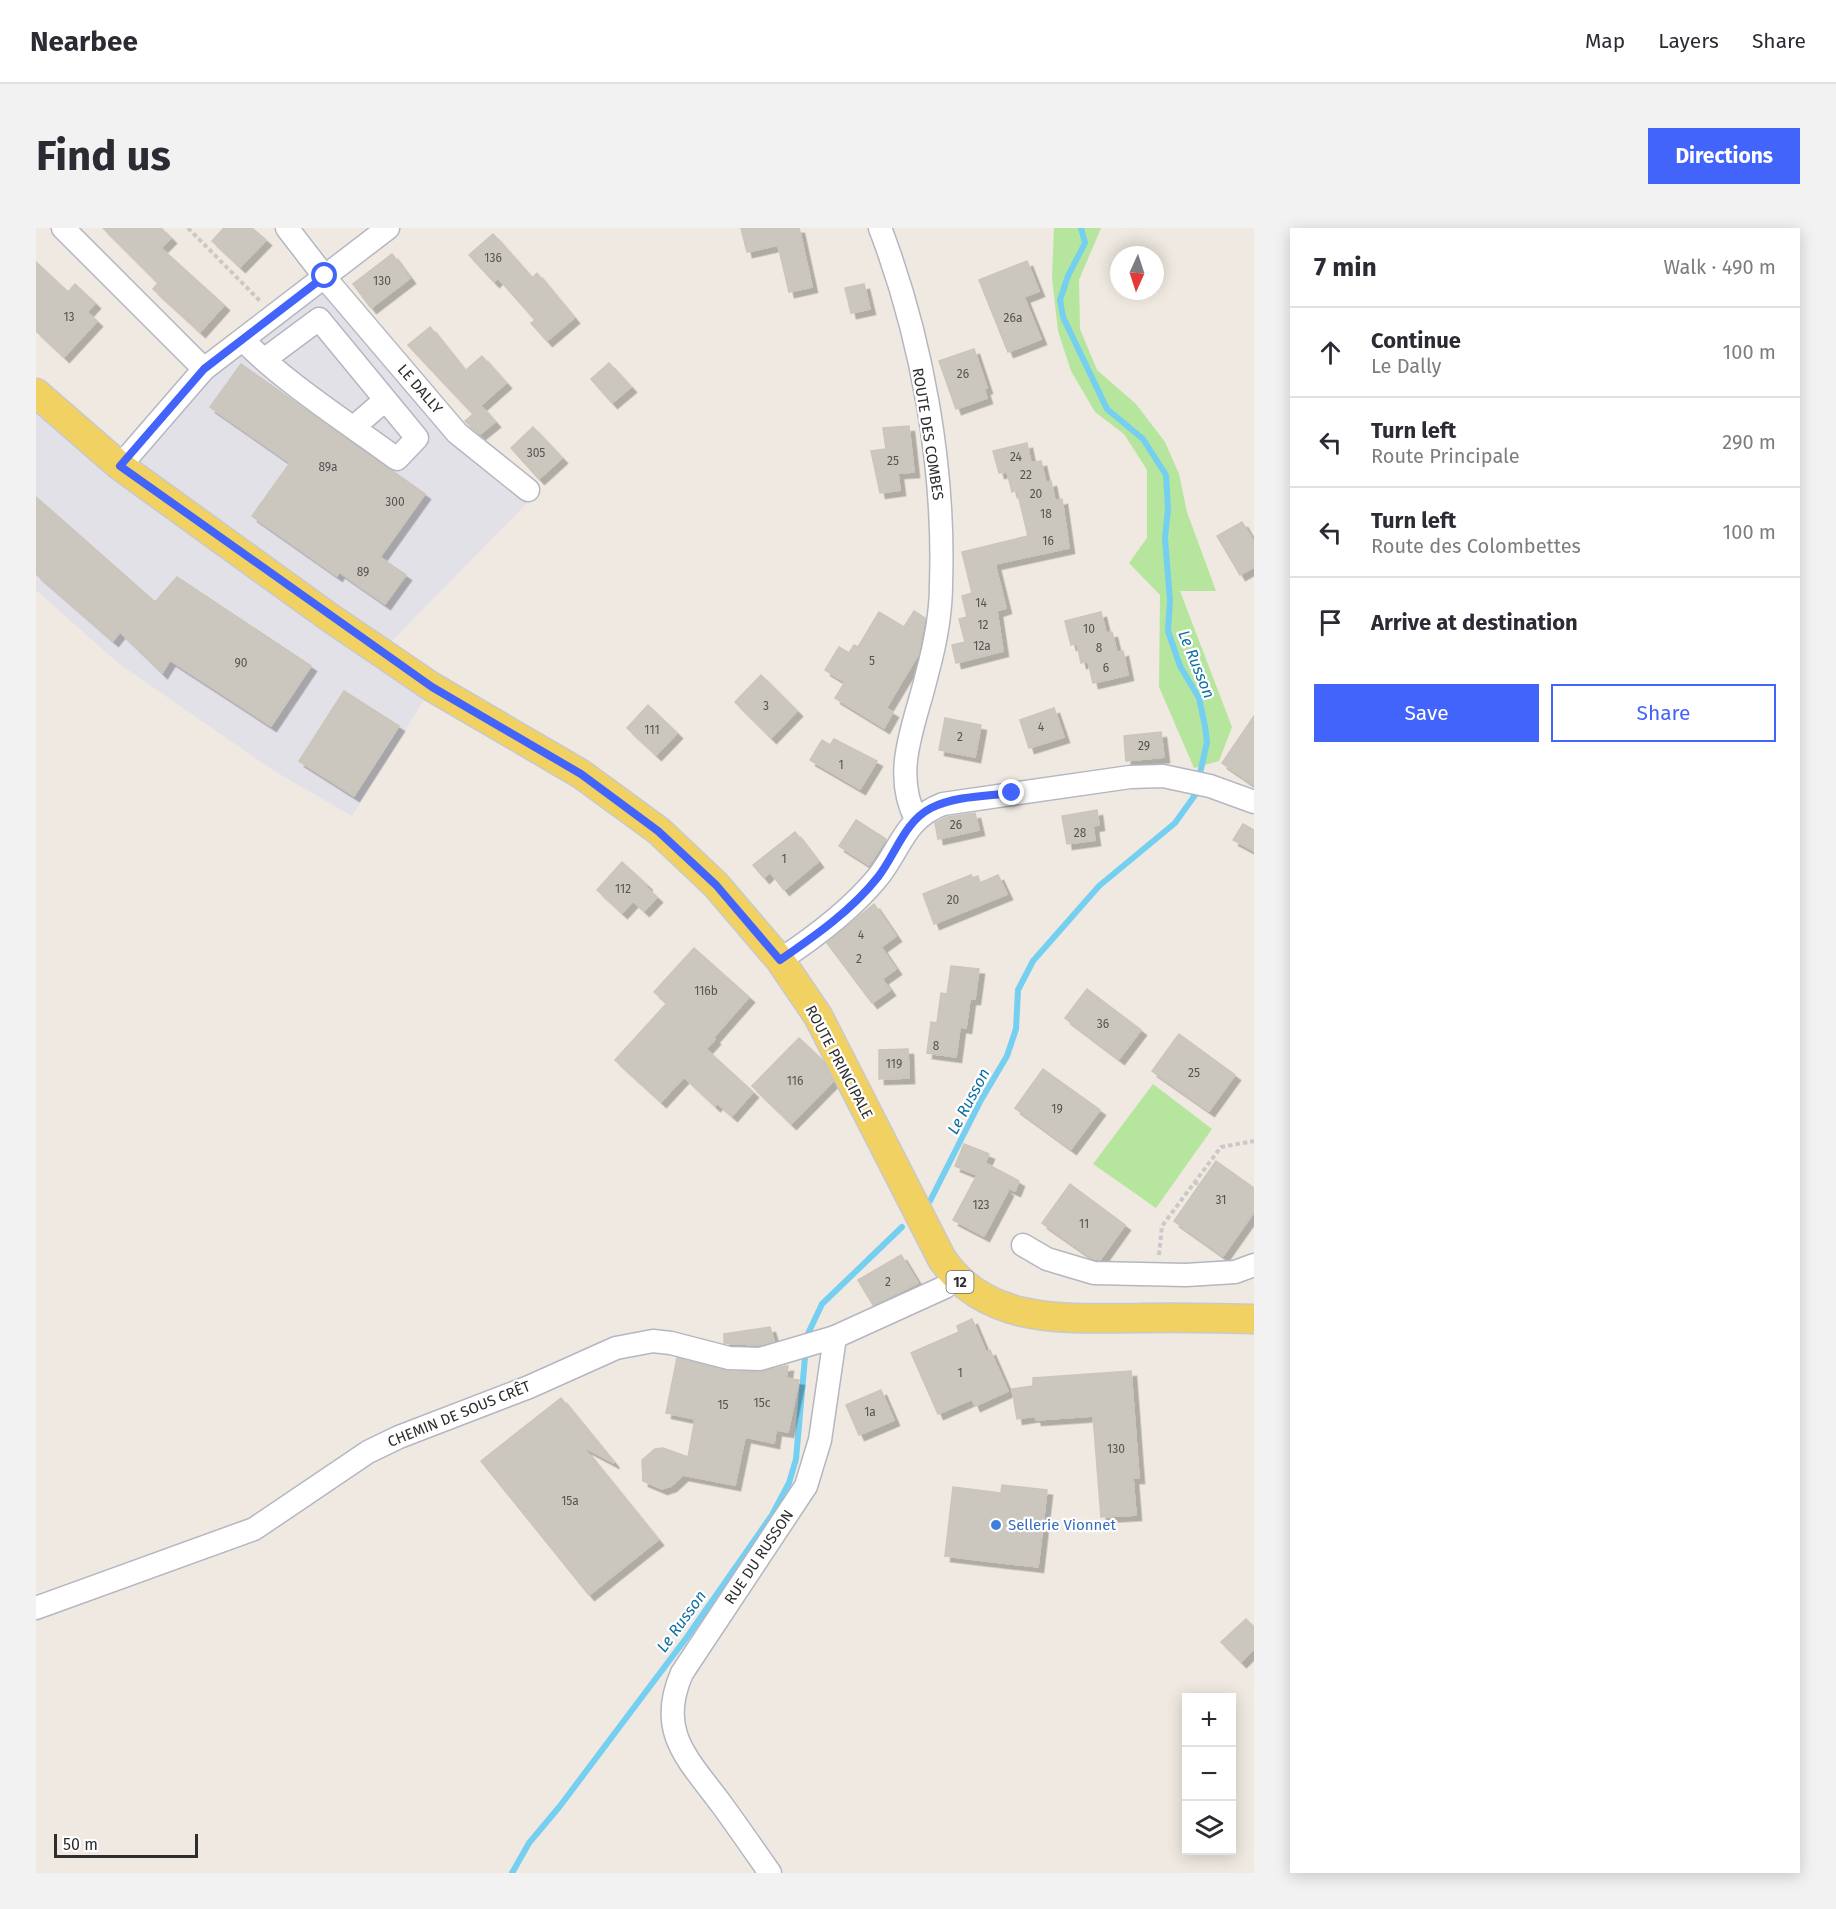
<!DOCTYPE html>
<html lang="en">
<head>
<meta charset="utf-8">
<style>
	:root { --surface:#fff; --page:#f2f2f3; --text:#2b2b33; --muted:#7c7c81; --line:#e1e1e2; --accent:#4264fb }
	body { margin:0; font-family:"Fira Sans",sans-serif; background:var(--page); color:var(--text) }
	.controls { position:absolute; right:18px; bottom:18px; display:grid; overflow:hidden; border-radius:0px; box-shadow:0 3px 15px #0003 }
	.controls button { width:54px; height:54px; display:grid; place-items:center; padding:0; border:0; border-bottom:2px solid var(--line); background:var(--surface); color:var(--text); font:30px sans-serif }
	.compass { position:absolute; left:1074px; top:18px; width:54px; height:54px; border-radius:50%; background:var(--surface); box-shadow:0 3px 15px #0003; rotate:183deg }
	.scale { position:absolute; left:18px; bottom:15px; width:144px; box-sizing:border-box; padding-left:6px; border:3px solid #2e2e2e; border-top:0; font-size:16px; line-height:21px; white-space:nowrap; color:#2e2e2e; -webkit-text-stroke:4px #fff; paint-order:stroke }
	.stop { position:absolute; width:18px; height:18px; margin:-14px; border:4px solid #4264fb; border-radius:50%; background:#fff }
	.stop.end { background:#4264fb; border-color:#fff; box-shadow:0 2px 6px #0008 }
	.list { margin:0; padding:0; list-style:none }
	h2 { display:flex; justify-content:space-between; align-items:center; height:78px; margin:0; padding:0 24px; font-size:26px }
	h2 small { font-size:20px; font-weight:400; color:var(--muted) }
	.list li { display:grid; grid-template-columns:39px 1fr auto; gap:18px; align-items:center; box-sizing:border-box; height:90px; padding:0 24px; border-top:2px solid var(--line) }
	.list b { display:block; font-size:22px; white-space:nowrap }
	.list p { margin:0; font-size:20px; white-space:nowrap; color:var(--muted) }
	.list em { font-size:20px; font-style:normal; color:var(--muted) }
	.actions { display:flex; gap:12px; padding:18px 24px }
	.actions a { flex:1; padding:14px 0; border:2px solid var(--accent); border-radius:0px; text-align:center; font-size:21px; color:var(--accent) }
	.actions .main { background:var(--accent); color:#fff }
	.icon { flex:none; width:33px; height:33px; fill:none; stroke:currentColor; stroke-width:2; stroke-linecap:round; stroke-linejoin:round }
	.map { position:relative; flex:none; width:1218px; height:1645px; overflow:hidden; border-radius:0px }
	header { display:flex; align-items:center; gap:36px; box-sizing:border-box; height:84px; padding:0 30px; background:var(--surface); border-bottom:2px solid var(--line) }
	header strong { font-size:28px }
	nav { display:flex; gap:33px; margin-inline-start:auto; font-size:21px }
	.intro { display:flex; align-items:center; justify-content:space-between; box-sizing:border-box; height:144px; padding:0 36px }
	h1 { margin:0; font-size:42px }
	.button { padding:15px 27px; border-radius:0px; background:var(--accent); color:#fff; font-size:21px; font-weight:700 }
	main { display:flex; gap:36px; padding:0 36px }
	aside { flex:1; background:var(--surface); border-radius:0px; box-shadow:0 3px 15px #0003 }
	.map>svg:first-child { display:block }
</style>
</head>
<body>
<header>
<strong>Nearbee</strong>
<nav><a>Map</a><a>Layers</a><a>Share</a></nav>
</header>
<div class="intro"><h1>Find us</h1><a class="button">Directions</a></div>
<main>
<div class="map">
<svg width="1218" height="1645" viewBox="0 0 1218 1645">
	<defs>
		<filter id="shadow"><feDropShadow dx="5.5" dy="5.5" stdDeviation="0" flood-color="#0004"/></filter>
	</defs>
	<rect width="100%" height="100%" fill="#efe9e1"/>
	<path fill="#e3e1e8" d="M289,48L421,205L492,262L493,273L345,424L396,459L316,588L238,543L82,435L0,362V165L84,238L168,141Z"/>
	<g fill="#b6e59e">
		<path d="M1018,0H1065L1043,52L1044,101L1061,142L1100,176L1129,214L1143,246L1151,284L1180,363H1144L1196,499L1183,533L1158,540L1123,459L1124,367L1093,335L1111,310V242L1088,206L1059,184L1035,143L1022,103L1016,50Z"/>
		<path d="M1117,856L1176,901L1120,980L1057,936Z"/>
	</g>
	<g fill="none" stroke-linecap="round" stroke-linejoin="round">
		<g stroke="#75cff0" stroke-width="6">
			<path d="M1045,0L1049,15L1032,48L1024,72L1027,89L1071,181L1107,211L1130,247L1132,281L1129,310L1134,373L1132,403L1144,438L1163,470L1169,498L1171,514L1163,550"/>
			<path d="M894,973L945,872L971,828L980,801L982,762L997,733L1063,658L1139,595L1159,567L1160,560"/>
			<path d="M770,1110L786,1076L866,999"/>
			<path d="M476,1645L493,1615L524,1578L651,1409L736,1287L753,1255L760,1231L769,1129"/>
		</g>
	</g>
	<g fill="#cbc7bf" stroke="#cbc5ba" stroke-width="1.5" filter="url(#shadow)">
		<path d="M67,0H125L135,10L125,20L188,77L164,104L117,61L122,55Z"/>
		<path d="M188,0H216L230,12L204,39L176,13Z"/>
		<path d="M705,0H763L776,59L753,64L742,17L711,24Z"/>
		<path d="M457,6L496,50L501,45L538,90L511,113L495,95L499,92L462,50L458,54L433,27Z"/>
		<path d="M356,26L374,50L335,80L317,56Z"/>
		<path d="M991,33L1003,63L988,69L1005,111L972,124L943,52Z"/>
		<path d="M0,34L32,64L39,56L59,75L51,84L61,93L28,129L0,103Z"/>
		<path d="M828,56L834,81L815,85L809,60Z"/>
		<path d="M394,99L429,143L446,128L470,155L436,185L372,117Z"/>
		<path d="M938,121L951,160L948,161L951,170L920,181L903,133Z"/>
		<path d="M573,135L595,159L576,175L555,151Z"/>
		<path d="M205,136L389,266L344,329L370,347L349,376L303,344L301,348L216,288L254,235L174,179Z"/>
		<path d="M446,179L459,194L444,206L429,193Z"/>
		<path d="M873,198L878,244L862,245L864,262L844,265L835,223L850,221L847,200Z"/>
		<path d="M497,199L526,230L503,251L475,220Z"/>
		<path d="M991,215L995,235L1005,233L1010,255L1015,253L1019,273L1026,271L1033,320L959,336L970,380L961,383L967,423L920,435L916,417L929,414L923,391L931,389L926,368L936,365L926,324L992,308L981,262L976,264L971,244L963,245L957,223Z"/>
		<path d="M0,269L119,374L141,349L275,438L235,498L134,432L126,445L84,404L77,413L0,346Z"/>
		<path d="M1206,294L1218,314V339L1204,347L1181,308Z"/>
		<path d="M878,383L889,390L882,427L850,480L857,484L848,500L799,470L809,454L789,442L803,419L813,425L818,417L822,419L843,384L868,399Z"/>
		<path d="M1065,384L1070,405L1076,404L1081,425L1087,423L1092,447L1057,455L1052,433L1045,435L1041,415L1035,417L1029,393Z"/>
		<path d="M725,447L761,483L735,510L699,474Z"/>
		<path d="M308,463L363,498L318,568L263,533Z"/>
		<path d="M612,477L641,505L620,527L591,500Z"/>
		<path d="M1018,480L1028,509L993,520L984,492Z"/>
		<path d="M1218,488V557L1186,535Z"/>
		<path d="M909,490L945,497L939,529L903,522Z"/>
		<path d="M1125,504L1128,529L1090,533L1088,508Z"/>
		<path d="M798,511L841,533L824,561L774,532L786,512L794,517Z"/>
		<path d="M1061,582L1063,597L1057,598L1059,612L1031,616L1026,588Z"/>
		<path d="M939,585L943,602L902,611L899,595L911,589Z"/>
		<path d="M820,592L850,611L833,637L803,618Z"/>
		<path d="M1207,596L1218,602V623L1197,612Z"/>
		<path d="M759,604L782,634L748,662L734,644L728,650L717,637Z"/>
		<path d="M586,634L611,657L610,659L621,669L608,683L597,673L586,685L561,662Z"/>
		<path d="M935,647L937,650L942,648L944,655L962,647L971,666L898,696L887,666Z"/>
		<path d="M838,676L860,708L845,719L860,741L846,751L854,762L836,775L791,715Z"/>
		<path d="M658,720L713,769L677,810L679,811L670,821L717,864L696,888L681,875L679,878L648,849L625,874L579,832L631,775L618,764Z"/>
		<path d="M915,738L943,741L939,771H934L930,800L924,799L920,829L891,825L895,794L901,795L905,765L911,766Z"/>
		<path d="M1051,761L1105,802L1083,831L1029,790Z"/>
		<path d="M1143,806L1199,847L1173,883L1116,843Z"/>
		<path d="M763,810L785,831L797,853L755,896L716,858Z"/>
		<path d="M872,821L873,850L843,851V822Z"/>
		<path d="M1007,841L1064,882L1035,921L979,880Z"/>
		<path d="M928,916L953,926L949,935L983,953L979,963L963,956L972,963L948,1008L917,992L941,947L919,938Z"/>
		<path d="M1180,933L1218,960V984L1187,1028L1138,993Z"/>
		<path d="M1034,956L1089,997L1064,1032L1056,1030L1006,995Z"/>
		<path d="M865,1027L882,1055L837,1077L822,1052Z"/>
		<path d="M936,1091L950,1124L954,1122L972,1163L939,1178L936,1171L902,1186L875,1125L923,1104L921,1098Z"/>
		<path d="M734,1099L738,1113L722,1117L688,1115V1106Z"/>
		<path d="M641,1130L693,1143L724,1144L749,1138H752L750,1150L763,1152L752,1204L740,1202L738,1215L709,1209L699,1257L647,1247L635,1258L626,1261L607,1253L606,1232L619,1221L627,1220L652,1229L659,1191L630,1185Z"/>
		<path d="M1095,1143L1103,1250H1097L1100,1287L1065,1289L1057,1188L1000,1192L999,1188L981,1191L976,1161L997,1158V1150Z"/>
		<path d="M845,1162L858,1192L823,1207L810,1177Z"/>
		<path d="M525,1170L578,1235L546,1218L622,1312L553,1367L445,1233Z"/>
		<path d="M966,1257L1011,1262L1002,1339L909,1328L917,1259L965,1265Z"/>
		<path d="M1210,1391L1218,1400V1421L1205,1434L1185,1414Z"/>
	</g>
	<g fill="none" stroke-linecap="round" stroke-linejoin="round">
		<defs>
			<g id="minor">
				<path d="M27,0L168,141"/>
				<path d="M251,0L295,57L421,205L492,262"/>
				<path d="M844,0C886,110 909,239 905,356C905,386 899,417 891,446C880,494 855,543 880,591"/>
				<path d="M207,112C248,154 312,195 361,231L381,210L283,91L229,131"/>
				<path d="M318,199L349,172"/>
				<path d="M84,238L168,141L352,0"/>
				<path d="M744,732C779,709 815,682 842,649C865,620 869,590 907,576L1094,549L1127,548L1174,558L1218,574"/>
				<path d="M987,1017L1011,1031L1058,1045L1150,1047L1199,1044L1218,1037"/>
				<path d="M0,1380L218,1301L332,1224L363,1209L493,1159L580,1120L617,1113L635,1115L693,1130L724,1131L799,1109"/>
				<path d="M734,1645C718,1622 702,1599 686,1577C652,1531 620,1504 646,1445L770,1258L784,1212L799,1109L909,1059L920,1051"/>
			</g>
			<path id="major" d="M0,165L84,238L293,389L396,459L545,546L623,603L680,657L744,732L782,788L906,1031C951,1098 1032,1090 1103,1090C1141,1089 1180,1090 1218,1091"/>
		</defs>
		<use href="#minor" stroke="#b4b7c1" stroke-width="25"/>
		<use href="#major" stroke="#c9c9c9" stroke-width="31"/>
		<g stroke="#c9c9c9" stroke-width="4" stroke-dasharray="4.5 3" stroke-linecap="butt">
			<path d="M152,0L225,74"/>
			<path d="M1158,954L1164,957"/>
			<path d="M1123,1027L1126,998L1185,919L1218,913"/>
		</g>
		<use href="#minor" stroke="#fff" stroke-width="22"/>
		<use href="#major" stroke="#f2d163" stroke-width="28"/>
	</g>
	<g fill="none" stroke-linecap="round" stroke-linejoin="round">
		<path stroke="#4264fb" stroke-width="8" d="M289,48L168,141L84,238L396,459L545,546L622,603L680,657L744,732C779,708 816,682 842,649C860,626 868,594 895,580C919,568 950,568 976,565"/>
	</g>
	<circle fill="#3f7fe0" stroke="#fff" stroke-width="2" cx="960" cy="1297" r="6"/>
	<g text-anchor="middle" stroke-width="4.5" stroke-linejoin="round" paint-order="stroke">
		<g font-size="12" fill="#555452">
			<text x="457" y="34">136</text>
			<text x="346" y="57">130</text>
			<text x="33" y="93">13</text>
			<text x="977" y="94">26a</text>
			<text x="927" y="150">26</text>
			<text x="500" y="229">305</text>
			<text x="980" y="233">24</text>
			<text x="857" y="237">25</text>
			<text x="292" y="243">89a</text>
			<text x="990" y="251">22</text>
			<text x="1000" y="270">20</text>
			<text x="359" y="278">300</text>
			<text x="1010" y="290">18</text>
			<text x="1012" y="317">16</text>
			<text x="327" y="348">89</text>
			<text x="945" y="379">14</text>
			<text x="947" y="401">12</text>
			<text x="1053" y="405">10</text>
			<text x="946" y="422">12a</text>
			<text x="1063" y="424">8</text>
			<text x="836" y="437">5</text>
			<text x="205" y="439">90</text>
			<text x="1070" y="444">6</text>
			<text x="730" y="482">3</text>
			<text x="1005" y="503">4</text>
			<text x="616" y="506">111</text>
			<text x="924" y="513">2</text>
			<text x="1108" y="522">29</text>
			<text x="805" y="541">1</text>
			<text x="920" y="601">26</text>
			<text x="1044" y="609">28</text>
			<text x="748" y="635">1</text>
			<text x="587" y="665">112</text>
			<text x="917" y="676">20</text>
			<text x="825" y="711">4</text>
			<text x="823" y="735">2</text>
			<text x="670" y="767">116b</text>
			<text x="1067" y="800">36</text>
			<text x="900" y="822">8</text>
			<text x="858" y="840">119</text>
			<text x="1158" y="849">25</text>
			<text x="759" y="857">116</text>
			<text x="1021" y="885">19</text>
			<text x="1185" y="976">31</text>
			<text x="945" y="981">123</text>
			<text x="1048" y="1000">11</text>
			<text x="852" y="1058">2</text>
			<text x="924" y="1149">1</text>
			<text x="726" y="1179">15c</text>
			<text x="687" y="1181">15</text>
			<text x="834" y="1188">1a</text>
			<text x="1080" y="1225">130</text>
			<text x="534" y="1277">15a</text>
		</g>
		<rect fill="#fff" stroke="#6d6d6d" stroke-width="1.5" x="910.5" y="1043" width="27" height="22" rx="4.5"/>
		<g font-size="14" font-weight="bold" fill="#2e2e2e">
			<text x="924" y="1059">12</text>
		</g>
		<g font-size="15" fill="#2e2e2e" stroke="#fff">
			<text transform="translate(384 161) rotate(49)" y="5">LE DALLY</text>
			<text transform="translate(892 206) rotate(81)" y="5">ROUTE DES COMBES</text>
			<text transform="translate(803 834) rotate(62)" y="5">ROUTE PRINCIPALE</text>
			<text transform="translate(423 1186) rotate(-22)" y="5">CHEMIN DE SOUS CRÊT</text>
			<text transform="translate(723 1329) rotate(-56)" y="5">RUE DU RUSSON</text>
		</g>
		<g font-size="15" fill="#366cbe" stroke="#fff" text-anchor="start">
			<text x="972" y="1302">Sellerie Vionnet</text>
		</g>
		<g font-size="16" font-style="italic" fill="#0d6fa3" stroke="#fff">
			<text transform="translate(1161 436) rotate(68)" y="6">Le Russon</text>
			<text transform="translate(932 873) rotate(-62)" y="6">Le Russon</text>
			<text transform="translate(645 1393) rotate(-54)" y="6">Le Russon</text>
		</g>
	</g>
</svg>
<div class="controls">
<button>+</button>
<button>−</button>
<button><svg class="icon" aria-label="layers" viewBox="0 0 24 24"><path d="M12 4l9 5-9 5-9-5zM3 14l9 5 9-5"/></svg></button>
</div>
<svg class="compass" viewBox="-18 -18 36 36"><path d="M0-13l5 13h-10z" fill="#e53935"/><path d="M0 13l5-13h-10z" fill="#7c7c81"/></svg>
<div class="scale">50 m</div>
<div class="stop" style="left:289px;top:48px"></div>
<div class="stop end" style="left:976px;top:565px"></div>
</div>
<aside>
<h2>7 min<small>Walk · 490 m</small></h2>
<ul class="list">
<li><svg class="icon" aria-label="ahead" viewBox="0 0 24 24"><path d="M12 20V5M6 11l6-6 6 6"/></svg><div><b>Continue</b><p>Le Dally</p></div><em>100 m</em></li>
<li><svg class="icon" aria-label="left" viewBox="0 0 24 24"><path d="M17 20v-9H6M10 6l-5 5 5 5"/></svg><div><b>Turn left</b><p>Route Principale</p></div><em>290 m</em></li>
<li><svg class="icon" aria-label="left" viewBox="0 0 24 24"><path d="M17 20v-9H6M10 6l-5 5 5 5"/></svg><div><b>Turn left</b><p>Route des Colombettes</p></div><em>100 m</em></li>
<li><svg class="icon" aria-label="arrive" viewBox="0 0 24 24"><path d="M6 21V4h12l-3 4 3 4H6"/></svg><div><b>Arrive at destination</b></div></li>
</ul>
<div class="actions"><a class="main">Save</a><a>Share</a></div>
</aside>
</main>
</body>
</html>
